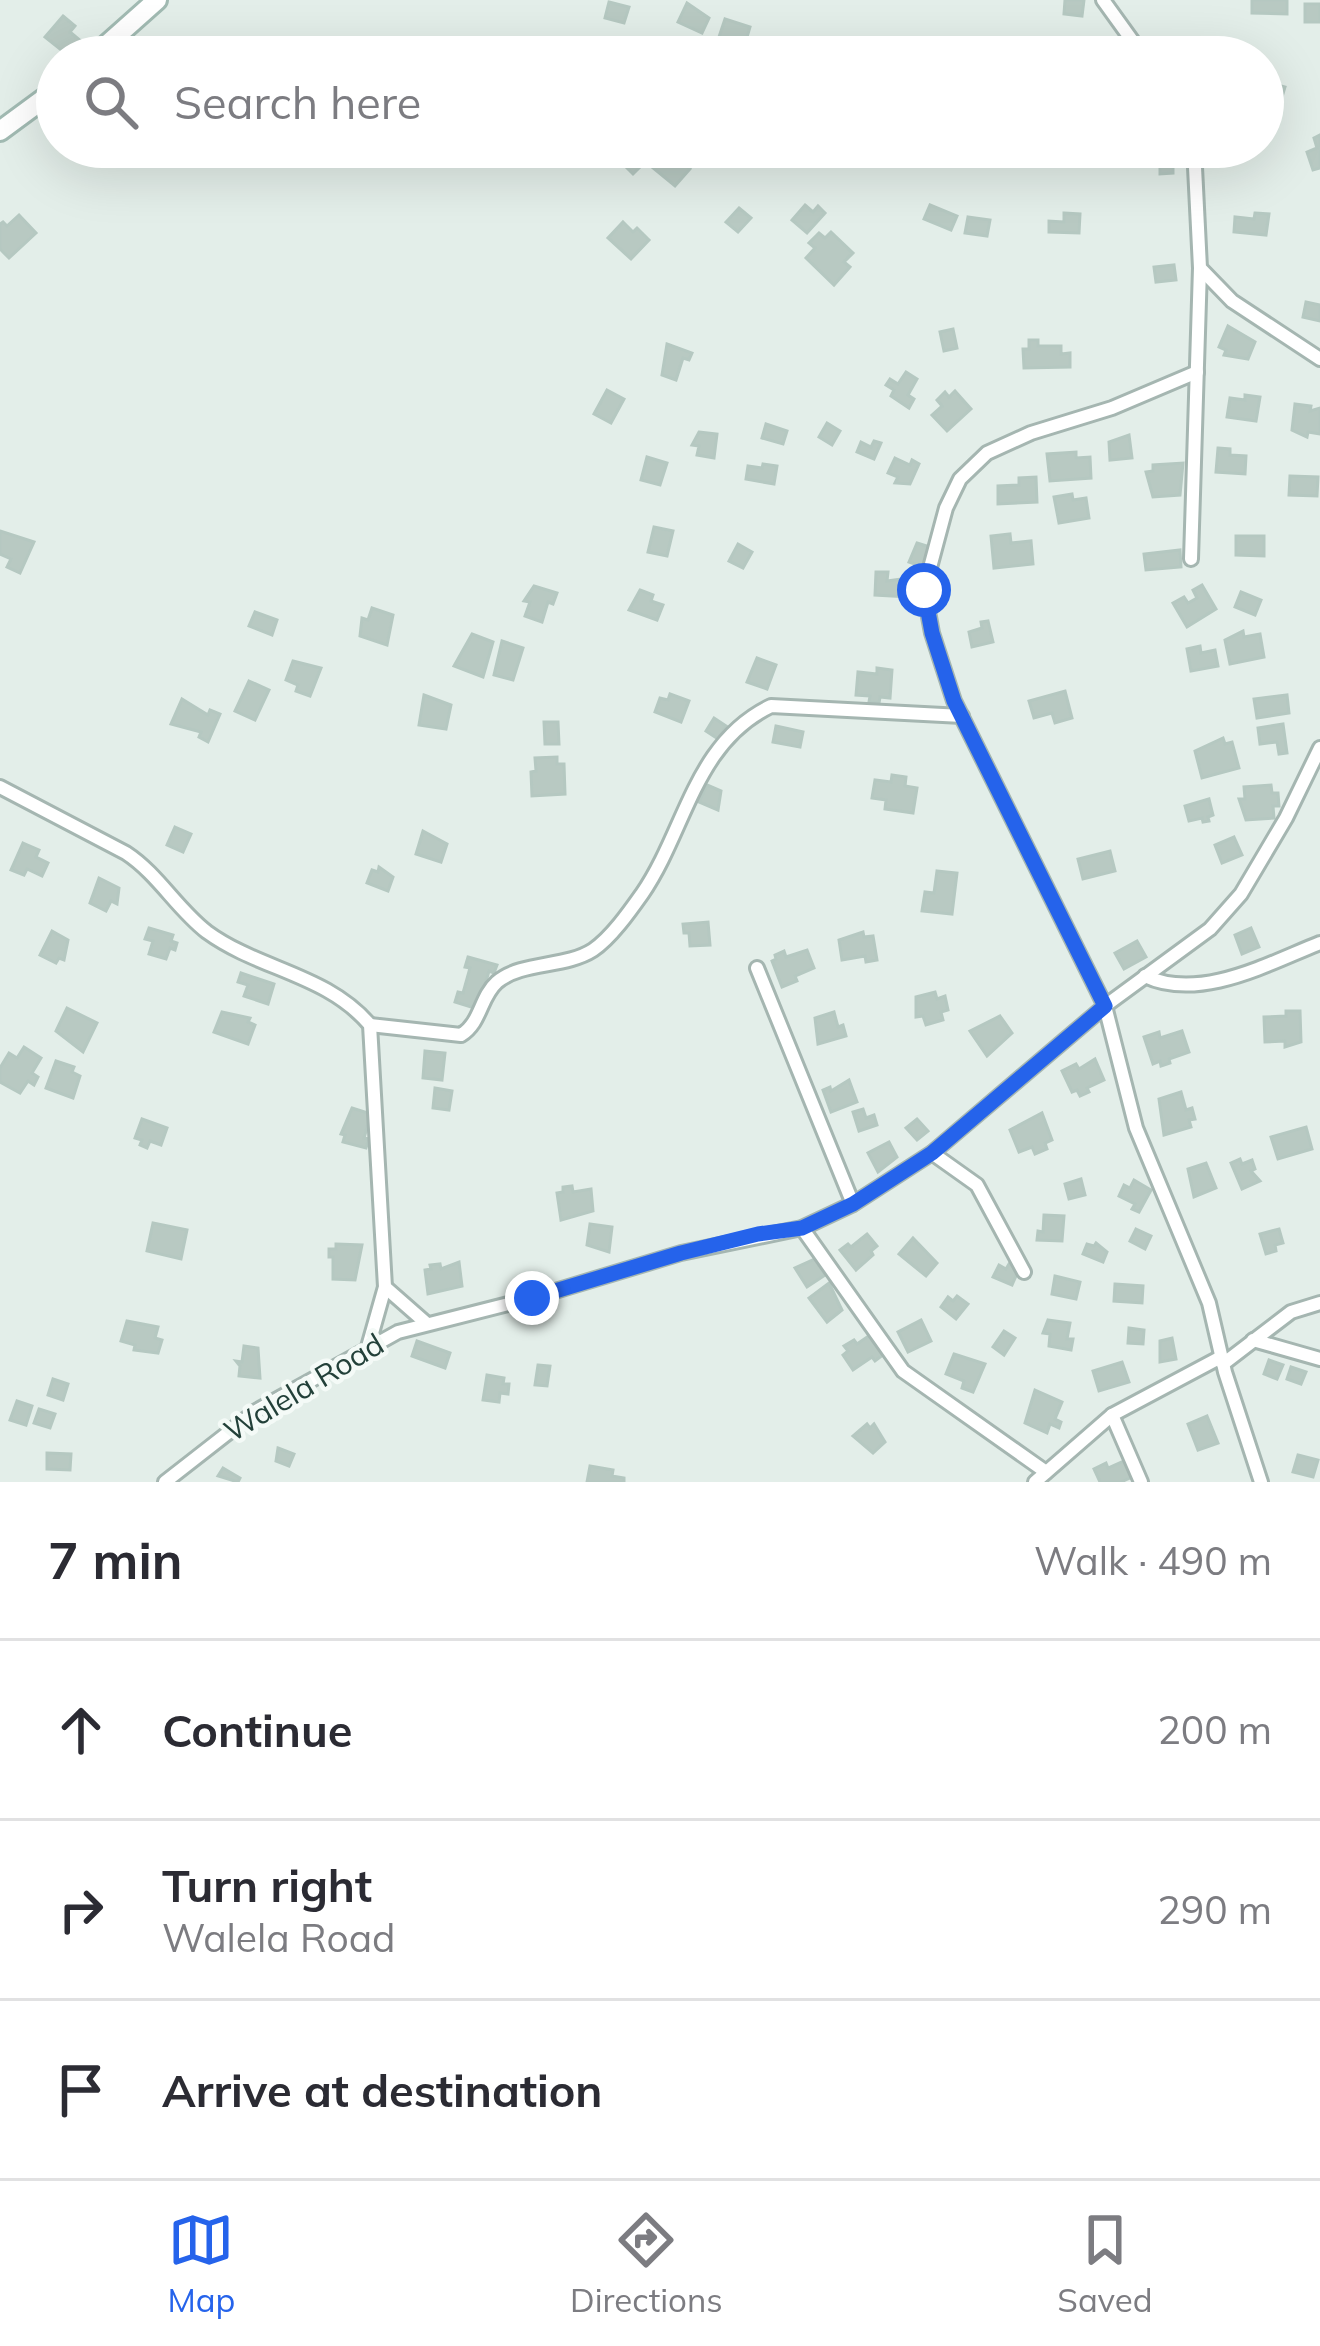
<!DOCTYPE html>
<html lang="en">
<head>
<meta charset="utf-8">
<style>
	:root { --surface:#fff; --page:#f2f2f3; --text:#2b2b33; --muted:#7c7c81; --line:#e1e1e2; --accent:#2563eb }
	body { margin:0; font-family:Mulish,sans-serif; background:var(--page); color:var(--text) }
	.stop { position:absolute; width:36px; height:36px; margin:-27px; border:9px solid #2563eb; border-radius:50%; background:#fff }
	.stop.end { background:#2563eb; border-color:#fff; box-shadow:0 3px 12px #0008 }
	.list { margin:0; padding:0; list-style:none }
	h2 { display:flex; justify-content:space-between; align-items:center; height:156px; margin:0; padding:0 48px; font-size:51px }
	h2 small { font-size:39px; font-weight:400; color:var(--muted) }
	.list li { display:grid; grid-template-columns:78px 1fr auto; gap:36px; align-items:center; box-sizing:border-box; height:180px; padding:0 48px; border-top:3px solid var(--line) }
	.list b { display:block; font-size:45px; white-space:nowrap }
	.list p { margin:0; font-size:39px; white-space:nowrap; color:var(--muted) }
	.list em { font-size:39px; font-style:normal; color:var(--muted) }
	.icon { flex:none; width:66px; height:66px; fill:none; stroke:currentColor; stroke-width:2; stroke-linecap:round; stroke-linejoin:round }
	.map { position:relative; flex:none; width:1320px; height:1482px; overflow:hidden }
	.search { position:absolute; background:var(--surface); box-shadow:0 12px 48px #0002; left:36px; right:36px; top:36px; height:132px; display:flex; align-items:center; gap:30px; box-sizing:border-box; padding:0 42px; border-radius:66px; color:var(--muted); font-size:45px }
	.sheet { height:696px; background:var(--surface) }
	nav { display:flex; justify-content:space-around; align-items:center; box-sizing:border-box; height:168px; border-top:3px solid var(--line); background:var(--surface); font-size:33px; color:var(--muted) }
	nav a { display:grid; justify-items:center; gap:6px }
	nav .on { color:var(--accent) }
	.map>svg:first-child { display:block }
</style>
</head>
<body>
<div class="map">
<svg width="1320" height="1482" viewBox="0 0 1320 1482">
	<rect width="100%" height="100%" fill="#e3eee9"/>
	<g fill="#b8c9c2" stroke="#b5c8c1" stroke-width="3">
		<path d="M1065,0H1084L1082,16L1064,14Z"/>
		<path d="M1252,0H1287V14L1252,13Z"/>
		<path d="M609,2L629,7L624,23L605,18Z"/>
		<path d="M687,3L709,18L702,33L678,22Z"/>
		<rect x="1305" y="4" width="15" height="18"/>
		<path d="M63,16L75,26L70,32L82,42L70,57L45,37Z"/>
		<path d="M725,19L750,27L745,44L719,37Z"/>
		<path d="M465,42L471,57H432L429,49L443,43L446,50Z"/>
		<path d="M1264,81L1285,87L1280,104L1263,99Z"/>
		<path d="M1320,135V168L1313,170L1307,152L1317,148L1314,138Z"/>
		<path d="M616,147H638L632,153L643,164L633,174L611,152Z"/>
		<path d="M667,149L690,169L675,186L652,167Z"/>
		<path d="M1173,154V173L1160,174V155Z"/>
		<path d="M805,205L813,212L818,206L825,213L807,233L792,220Z"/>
		<path d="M930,205L957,216L951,230L924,219Z"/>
		<path d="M739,208L751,218L738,232L726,222Z"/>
		<path d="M1064,213L1080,214L1079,233L1049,232V221L1064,222Z"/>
		<path d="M1255,213L1269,214L1266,235L1234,232L1235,217L1254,219Z"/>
		<path d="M19,215L36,233L9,258L0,249V224L3,222L7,226Z"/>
		<path d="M968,217L990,220L987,236L965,233Z"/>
		<path d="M623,222L633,232L637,228L649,240L631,259L608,238Z"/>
		<path d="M831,232L853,253L844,262L850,267L834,285L806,258L815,248L809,243L819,233L825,238Z"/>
		<path d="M1174,265L1176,280L1156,282L1154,267Z"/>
		<path d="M1306,302L1320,305V321L1303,317Z"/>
		<path d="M1228,326L1255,342L1248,359L1224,355L1226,350L1219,347Z"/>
		<path d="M953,329L957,348L944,351L940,332Z"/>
		<path d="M1029,340H1038V346H1061V354L1070,353V367L1024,368L1023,349H1029Z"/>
		<path d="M667,344L692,353L689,360L683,358L676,380L662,375Z"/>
		<path d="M906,372L917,379L908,395L914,399L909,408L891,396L894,390L886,385L890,379L898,384Z"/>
		<path d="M607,390L624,399L611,423L594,414Z"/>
		<path d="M955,391L971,409L947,431L932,415L942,406L937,400L945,392L949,397Z"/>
		<path d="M1245,395L1260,397L1256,421L1227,417L1230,398L1245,400Z"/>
		<path d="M1295,404L1311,406L1310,411L1320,408V434L1308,432L1307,437L1292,430Z"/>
		<path d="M827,423L840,431L832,445L819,437Z"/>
		<path d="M766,424L787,431L783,444L762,438Z"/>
		<path d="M699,432L717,434L714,458L697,455L699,446L692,445Z"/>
		<path d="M1129,435L1132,458L1110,460L1109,442Z"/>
		<path d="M874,441L881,443L874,459L857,452L861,442L871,447Z"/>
		<path d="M1218,448L1230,449V455L1246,456L1245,474L1216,472Z"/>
		<path d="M1076,452V458L1090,457L1091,478L1050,481L1047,454Z"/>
		<path d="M647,457L667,463L660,485L641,480Z"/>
		<path d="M895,458L910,465L912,460L919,464L910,484L895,483L898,477L888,473Z"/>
		<path d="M1183,463L1180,495L1153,497L1146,472L1153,471V465Z"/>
		<path d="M763,464L777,466L774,484L746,479L748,466L762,468Z"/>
		<path d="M1290,476L1318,477L1317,496L1289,495Z"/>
		<path d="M1036,477L1037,502L998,504V486L1019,485V478Z"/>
		<path d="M1072,494L1073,500L1086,498L1089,518L1059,523L1054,497Z"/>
		<path d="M654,527L673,531L667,556L648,552Z"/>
		<path d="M0,531L34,542L20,573L7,567L11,559L0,554Z"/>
		<path d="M1010,534L1011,543L1031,541L1033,564L994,568L991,536Z"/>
		<path d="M1236,536H1264V556L1236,555Z"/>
		<path d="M917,543L930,547L924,567L909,562Z"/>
		<path d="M738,544L752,552L743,568L729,561Z"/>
		<path d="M1180,550L1181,567L1146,570L1144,554Z"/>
		<path d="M876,572H888L887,581L909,578L908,597L875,595Z"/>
		<path d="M1202,585L1216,609L1187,627L1173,603L1184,597L1188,603L1197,598L1193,590Z"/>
		<path d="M534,586L557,593L553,604L548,602L542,622L525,616L530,602L524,601Z"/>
		<path d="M640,590L653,595L651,601L663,605L657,620L629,610Z"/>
		<path d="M1241,592L1261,600L1255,615L1235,607Z"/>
		<path d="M372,608L393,615L387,645L360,636L362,618L368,620Z"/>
		<path d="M255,612L277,620L272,635L249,626Z"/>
		<path d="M988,621L993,642L972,647L969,632L982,628L981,622Z"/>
		<path d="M1243,631L1244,637L1260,634L1264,657L1230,664L1225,640Z"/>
		<path d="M472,634L493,642L483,677L454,666Z"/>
		<path d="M502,641L523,648L513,680L494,675Z"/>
		<path d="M1200,646L1201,653L1215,650L1218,666L1191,671L1187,649Z"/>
		<path d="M757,658L776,665L767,689L747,682Z"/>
		<path d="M293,661L321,668L310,696L296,691L298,685L286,680Z"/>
		<path d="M877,668L892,670L890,698L880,697L879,703L869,702L870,696L856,695L858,672L877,674Z"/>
		<path d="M249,681L269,690L255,720L235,711Z"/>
		<path d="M1065,691L1072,718L1055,723L1052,713L1034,718L1029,701Z"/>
		<path d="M670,694L689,701L681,722L655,712L660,698L668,700Z"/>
		<path d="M424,695L451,705L446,729L419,725Z"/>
		<path d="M1287,695L1289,713L1257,718L1254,699Z"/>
		<path d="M182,699L208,715L210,710L220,714L208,742L199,737L201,732L171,724Z"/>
		<path d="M714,718L726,726L718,739L706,731Z"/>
		<path d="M544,722H558L559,744H545Z"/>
		<path d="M1283,724L1287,753L1279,754L1277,742L1260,744L1258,728Z"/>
		<path d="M776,726L803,732L800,747L773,742Z"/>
		<path d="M1223,738L1225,744L1232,742L1239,768L1202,778L1195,751Z"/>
		<path d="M557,757V764H564L565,794L532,796L531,772L536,771L535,758Z"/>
		<path d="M892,775L906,777L905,786L917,788L913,813L885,809L886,800L872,798L875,780L891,782Z"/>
		<path d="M707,785L721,791L718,810L699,802Z"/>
		<path d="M1271,785L1272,793H1278L1279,806H1273L1274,818L1246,820L1239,799H1245L1244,787Z"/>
		<path d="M1209,799L1213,815L1208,817L1209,821L1203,822L1202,818L1189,821L1185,806Z"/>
		<path d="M175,827L191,834L183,852L167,845Z"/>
		<path d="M423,831L447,844L441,862L416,854Z"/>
		<path d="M1234,837L1242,855L1222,863L1215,845Z"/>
		<path d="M23,843L39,850L36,857L48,863L42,876L27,869L24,875L11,870Z"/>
		<path d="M1110,851L1115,871L1083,879L1078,859Z"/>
		<path d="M379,867L393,877L388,891L367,883L372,870L378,872Z"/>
		<path d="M937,871L957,873L952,914L922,911L925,892L934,893Z"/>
		<path d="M99,878L119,888L117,904L111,901L106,911L90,903Z"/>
		<path d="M708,922L710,945L690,946L689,933H684L683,924Z"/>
		<path d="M149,928L173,935L171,941L177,943L175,950L170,948L166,959L149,954L153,941L145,939Z"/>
		<path d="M1251,928L1259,947L1242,954L1235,935Z"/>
		<path d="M52,931L68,940L64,960L59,958L56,963L40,955Z"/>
		<path d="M863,932L864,937L873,936L877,960L866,962L865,956L842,960L839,940Z"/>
		<path d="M1137,941L1146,957L1124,969L1115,953Z"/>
		<path d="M807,950L814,968L795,976L797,981L782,987L772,961L776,959L775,955L784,951L786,957Z"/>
		<path d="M468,957L497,965L494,973L489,971L478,1009L455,1002L458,992L463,993L470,968L465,967Z"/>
		<path d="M241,973L274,984L268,1004L244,996L248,985L238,982Z"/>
		<path d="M935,992L937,999L945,996L948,1010L941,1012L943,1020L926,1025L923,1016L916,1017V997Z"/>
		<path d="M67,1008L97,1023L83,1052L56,1031Z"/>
		<path d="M1286,1011H1300L1301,1042L1285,1047V1041L1265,1042L1264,1017L1286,1016Z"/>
		<path d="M222,1012L250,1018L248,1022L255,1025L248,1044L214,1032Z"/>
		<path d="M834,1012L838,1027L843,1025L846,1036L818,1044L815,1018Z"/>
		<path d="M1000,1016L1012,1033L987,1056L970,1031Z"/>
		<path d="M1182,1031L1189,1052L1169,1059L1170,1063L1161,1066L1160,1061L1153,1064L1144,1037L1159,1032L1160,1038Z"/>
		<path d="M24,1047L41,1058L32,1073L38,1077L34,1085L28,1081L20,1093L0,1082V1068L9,1053L17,1058Z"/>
		<path d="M425,1051L445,1053L442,1080L423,1078Z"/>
		<path d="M1095,1059L1104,1080L1087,1088L1089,1092L1080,1096L1077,1090L1072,1092L1062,1071L1076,1064L1079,1069Z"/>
		<path d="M56,1061L74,1067L72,1072L80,1076L73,1098L46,1088Z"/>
		<path d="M849,1080L857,1102L831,1112L823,1090L830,1087L831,1091Z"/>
		<path d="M435,1088L452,1091L449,1110L433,1108Z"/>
		<path d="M1181,1092L1186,1110L1192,1108L1195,1119L1189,1120L1191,1127L1164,1135L1159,1099Z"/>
		<path d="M352,1108L371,1114L364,1138L369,1139L366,1148L343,1142L345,1135L341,1134Z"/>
		<path d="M863,1109L866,1118L874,1115L877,1125L859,1131L853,1112Z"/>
		<path d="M1042,1113L1052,1140L1045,1143L1047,1149L1035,1154L1032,1147L1019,1152L1010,1130Z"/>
		<path d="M142,1119L167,1128L161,1145L150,1141L147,1148L140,1145L142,1140L135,1138Z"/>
		<path d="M917,1119L928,1131L917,1140L906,1128Z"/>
		<path d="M1306,1127L1312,1149L1278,1159L1271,1137Z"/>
		<path d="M889,1142L897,1157L878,1172L868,1153Z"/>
		<path d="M1240,1159L1242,1164L1252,1160L1255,1169L1251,1171L1260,1181L1242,1189L1231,1163Z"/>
		<path d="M1206,1163L1216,1188L1194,1197L1188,1169Z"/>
		<path d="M1081,1179L1085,1195L1069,1199L1065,1184Z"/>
		<path d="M1134,1180L1151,1190L1139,1212L1132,1209L1135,1204L1119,1196L1124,1185L1130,1188Z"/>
		<path d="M572,1186L573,1192L591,1189L593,1211L561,1220L557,1193L563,1192V1187Z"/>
		<path d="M1044,1215L1064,1216L1062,1241L1037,1240L1038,1231L1043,1232Z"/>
		<path d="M153,1223L187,1230L181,1259L147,1251Z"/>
		<path d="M590,1224L612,1227L609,1252L587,1245Z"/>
		<path d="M1136,1229L1151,1236L1145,1249L1130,1241Z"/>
		<path d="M1279,1229L1283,1243L1275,1245L1276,1251L1266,1254L1260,1234Z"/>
		<path d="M867,1234L877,1246L871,1251L873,1255L856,1270L840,1250L848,1244L851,1247Z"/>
		<path d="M913,1238L937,1263L926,1276L899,1254Z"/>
		<path d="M1096,1243L1107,1252L1103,1262L1083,1254L1087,1244L1094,1246Z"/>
		<path d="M336,1244L362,1245L355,1280L333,1279V1257H329V1249H336Z"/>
		<path d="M815,1259L825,1275L807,1287L795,1268Z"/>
		<path d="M459,1262L462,1286L428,1294L425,1270L431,1269L430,1265L440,1264L441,1269Z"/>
		<path d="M1009,1264L1019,1269L1012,1285L993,1277L999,1265L1006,1269Z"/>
		<path d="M1055,1276L1080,1282L1076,1299L1052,1294Z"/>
		<path d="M829,1283L842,1310L827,1322L809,1298Z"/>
		<path d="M1115,1284L1143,1286L1142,1303L1114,1301Z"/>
		<path d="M957,1296L968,1304L956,1319L941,1307L948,1297L953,1301Z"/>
		<path d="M921,1320L931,1341L908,1352L898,1332Z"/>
		<path d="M1048,1320L1070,1323L1067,1339H1073L1071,1350L1049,1346L1050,1334L1043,1333Z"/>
		<path d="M127,1321L158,1327L155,1338L162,1340L158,1353L134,1350L135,1345L121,1341Z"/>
		<path d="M1129,1328L1144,1330L1143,1344L1128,1343Z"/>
		<path d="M1004,1331L1015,1338L1004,1355L993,1347Z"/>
		<path d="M870,1335L883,1355L875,1361L872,1357L853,1370L843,1355L848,1351L844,1346L854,1340L857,1344Z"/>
		<path d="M1172,1338L1176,1359L1160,1362V1341Z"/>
		<path d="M417,1341L450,1353L445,1368L412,1356Z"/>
		<path d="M244,1346L258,1348L260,1378L239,1376L240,1366L236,1361L242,1362Z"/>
		<path d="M954,1354L985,1364L973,1392L962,1388L964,1381L946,1374Z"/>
		<path d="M1269,1360L1283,1365L1277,1379L1264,1374Z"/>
		<path d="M1122,1362L1129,1382L1099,1391L1093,1371Z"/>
		<path d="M538,1365L550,1366L547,1386L535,1385Z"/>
		<path d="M1291,1367L1306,1372L1301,1384L1287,1379Z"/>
		<path d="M487,1375L504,1378L503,1384H509L508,1394L500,1393L499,1402L483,1400Z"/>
		<path d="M53,1379L68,1384L63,1400L48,1395Z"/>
		<path d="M1035,1390L1062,1402L1055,1419L1061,1422L1059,1428L1050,1424L1047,1433L1025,1423Z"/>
		<path d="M17,1401L32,1406L26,1425L10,1420Z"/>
		<path d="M39,1409L55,1414L50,1428L34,1423Z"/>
		<path d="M1207,1416L1218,1443L1198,1450L1188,1424Z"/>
		<path d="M867,1424L870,1428L874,1424L885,1442L873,1453L853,1436Z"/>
		<path d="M278,1448L294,1454L289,1466L276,1461Z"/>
		<path d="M47,1453L71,1454L70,1470L47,1469Z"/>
		<path d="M1298,1455L1318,1460L1313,1477L1293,1472Z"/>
		<path d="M1124,1461L1132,1477L1121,1482H1100L1094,1469L1106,1463L1108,1468Z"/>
		<path d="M590,1466L613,1470L612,1476L624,1478V1482H587Z"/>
		<path d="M223,1468L240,1478L238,1482L218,1476Z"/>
	</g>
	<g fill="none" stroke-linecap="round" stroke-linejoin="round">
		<defs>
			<g id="street">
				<path d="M1103,0L1144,57"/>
				<path d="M1194,147L1200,268L1232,301L1320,359"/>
				<path d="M1197,372L1112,408L1031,433L987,453L960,479L946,508L924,590L932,633L954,701L1105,1006L1136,1128L1209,1303L1225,1372L1261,1482"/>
				<path d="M1191,559L1200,268"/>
				<path d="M0,787L126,853C158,874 177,909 207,932C259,970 327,974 370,1025L385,1287L368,1347"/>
				<path d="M757,968L853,1204"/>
				<path d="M1145,976C1200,1002 1269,963 1320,943"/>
				<path d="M370,1025L461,1035C481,1023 480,997 497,982C522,961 565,968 593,950C611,938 630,911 642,894C686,830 694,743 771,706L962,716"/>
				<path d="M932,1153L977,1185L1024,1272"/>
				<path d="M802,1228L903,1371L1046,1472"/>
				<path d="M385,1287L426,1323"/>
				<path d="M1253,1340L1320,1359"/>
				<path d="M1223,1364L1291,1312L1320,1303"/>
				<path d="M1112,1415L1141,1482"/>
				<path d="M165,1482L256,1411L398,1332L532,1298L681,1253L802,1228L853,1204L932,1153L1105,1006L1210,929L1241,894L1286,818L1320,748"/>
				<path d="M1035,1482L1112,1415L1221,1357"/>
			</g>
			<g id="secondary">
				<path d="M93,57L157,0"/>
				<path d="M0,131L57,89"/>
			</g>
		</defs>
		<use href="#street" stroke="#a5b6b1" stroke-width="18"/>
		<use href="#secondary" stroke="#a1bab2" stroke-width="24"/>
		<use href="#street" stroke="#fff" stroke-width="12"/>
		<use href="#secondary" stroke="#fff" stroke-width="18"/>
	</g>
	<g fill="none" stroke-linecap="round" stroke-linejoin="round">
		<path stroke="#2563eb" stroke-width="15" d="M532,1298L681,1253L758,1234L802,1228L853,1204L932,1153L1105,1006L954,701L932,633L924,590"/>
	</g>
	<g text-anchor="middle" stroke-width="9" stroke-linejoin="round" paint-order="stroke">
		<g font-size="30" fill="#224039" stroke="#f4faf7">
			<text transform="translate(304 1388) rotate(-31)" y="10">Walela Road</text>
		</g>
	</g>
</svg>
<div class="stop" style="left:924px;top:590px"></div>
<div class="stop end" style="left:532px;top:1298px"></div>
<div class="search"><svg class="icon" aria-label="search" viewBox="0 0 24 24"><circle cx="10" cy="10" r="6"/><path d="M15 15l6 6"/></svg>Search here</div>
</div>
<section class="sheet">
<h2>7 min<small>Walk · 490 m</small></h2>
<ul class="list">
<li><svg class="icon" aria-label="ahead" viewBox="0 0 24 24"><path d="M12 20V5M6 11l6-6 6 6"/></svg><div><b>Continue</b></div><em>200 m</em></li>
<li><svg class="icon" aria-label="right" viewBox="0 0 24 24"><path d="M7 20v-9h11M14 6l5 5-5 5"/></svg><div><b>Turn right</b><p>Walela Road</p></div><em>290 m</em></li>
<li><svg class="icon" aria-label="arrive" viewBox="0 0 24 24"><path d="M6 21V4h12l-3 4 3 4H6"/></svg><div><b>Arrive at destination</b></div></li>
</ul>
</section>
<nav>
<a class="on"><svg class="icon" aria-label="map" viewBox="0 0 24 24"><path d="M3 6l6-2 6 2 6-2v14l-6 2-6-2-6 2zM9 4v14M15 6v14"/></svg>Map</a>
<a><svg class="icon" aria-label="directions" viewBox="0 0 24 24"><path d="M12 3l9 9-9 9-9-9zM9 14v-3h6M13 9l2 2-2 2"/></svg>Directions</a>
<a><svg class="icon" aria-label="saved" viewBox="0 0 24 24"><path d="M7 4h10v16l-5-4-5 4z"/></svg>Saved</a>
</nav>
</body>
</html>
